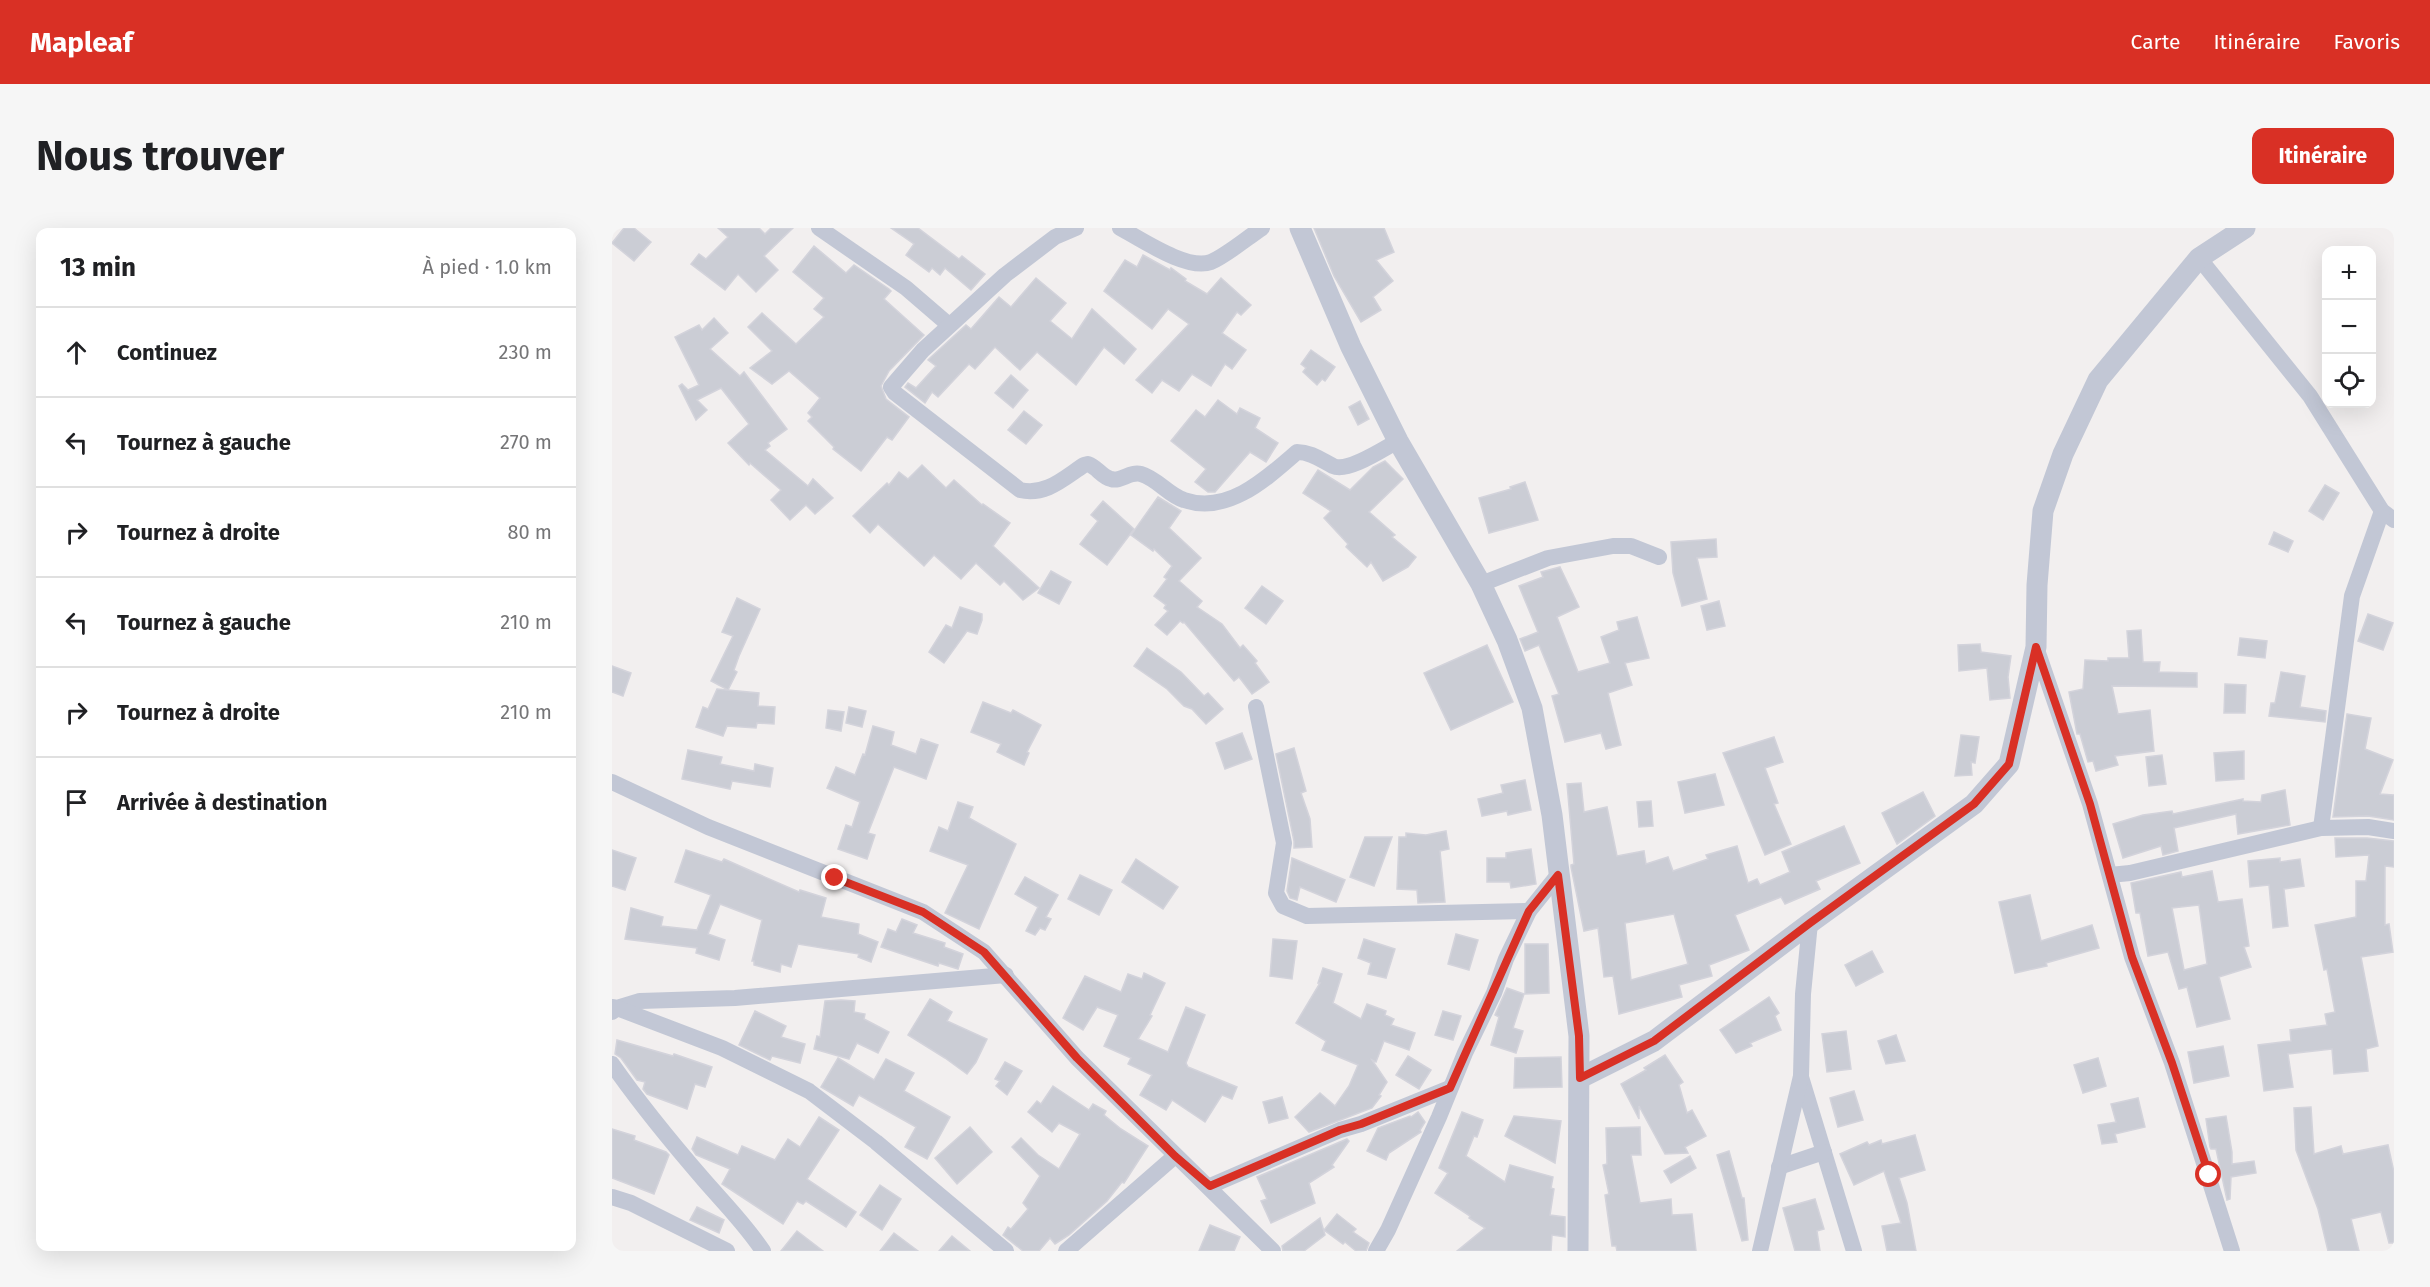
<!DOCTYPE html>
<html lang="fr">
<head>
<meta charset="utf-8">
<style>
	:root { --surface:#fff; --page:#f6f6f6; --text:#202124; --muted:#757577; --line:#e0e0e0; --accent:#d93025 }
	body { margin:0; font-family:"Fira Sans",sans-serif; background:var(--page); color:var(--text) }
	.controls { position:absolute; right:18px; top:18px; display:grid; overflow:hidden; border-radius:12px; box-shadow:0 6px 24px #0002 }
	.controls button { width:54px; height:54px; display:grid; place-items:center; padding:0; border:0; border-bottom:2px solid var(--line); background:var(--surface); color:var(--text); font:30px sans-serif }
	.stop { position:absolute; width:18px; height:18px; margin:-14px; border:4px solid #d93025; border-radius:50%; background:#fff }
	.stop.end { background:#d93025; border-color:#fff; box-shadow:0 2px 6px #0008 }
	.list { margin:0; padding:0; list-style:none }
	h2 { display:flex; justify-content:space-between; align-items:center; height:78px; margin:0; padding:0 24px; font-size:26px }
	h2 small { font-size:20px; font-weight:400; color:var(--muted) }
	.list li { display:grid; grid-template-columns:39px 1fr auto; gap:18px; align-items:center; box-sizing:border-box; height:90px; padding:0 24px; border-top:2px solid var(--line) }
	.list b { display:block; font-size:22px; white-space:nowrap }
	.list em { font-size:20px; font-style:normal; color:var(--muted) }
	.icon { flex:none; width:33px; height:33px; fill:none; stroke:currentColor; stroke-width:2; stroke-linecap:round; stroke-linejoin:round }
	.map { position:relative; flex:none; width:1782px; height:1023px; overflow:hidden; border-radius:12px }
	header { display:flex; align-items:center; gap:36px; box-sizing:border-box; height:84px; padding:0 30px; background:var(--accent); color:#fff }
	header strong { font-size:28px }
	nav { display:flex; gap:33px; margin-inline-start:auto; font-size:21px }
	.intro { display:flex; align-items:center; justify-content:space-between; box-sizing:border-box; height:144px; padding:0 36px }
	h1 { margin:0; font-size:42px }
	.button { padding:15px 27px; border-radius:12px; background:var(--accent); color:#fff; font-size:21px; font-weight:700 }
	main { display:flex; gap:36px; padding:0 36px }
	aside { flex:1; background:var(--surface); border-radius:12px; box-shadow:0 6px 24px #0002 }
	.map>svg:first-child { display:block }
</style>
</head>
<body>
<header>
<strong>Mapleaf</strong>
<nav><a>Carte</a><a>Itinéraire</a><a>Favoris</a></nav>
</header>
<div class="intro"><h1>Nous trouver</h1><a class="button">Itinéraire</a></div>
<main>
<aside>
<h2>13 min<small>À pied · 1.0 km</small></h2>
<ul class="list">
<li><svg class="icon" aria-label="ahead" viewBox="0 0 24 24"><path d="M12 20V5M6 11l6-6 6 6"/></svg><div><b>Continuez</b></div><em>230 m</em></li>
<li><svg class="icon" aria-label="left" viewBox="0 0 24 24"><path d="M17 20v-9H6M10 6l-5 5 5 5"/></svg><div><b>Tournez à gauche</b></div><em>270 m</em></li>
<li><svg class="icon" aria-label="right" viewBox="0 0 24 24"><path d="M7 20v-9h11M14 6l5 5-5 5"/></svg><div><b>Tournez à droite</b></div><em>80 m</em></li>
<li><svg class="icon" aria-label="left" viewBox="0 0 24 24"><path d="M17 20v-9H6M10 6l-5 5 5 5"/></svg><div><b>Tournez à gauche</b></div><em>210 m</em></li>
<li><svg class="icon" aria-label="right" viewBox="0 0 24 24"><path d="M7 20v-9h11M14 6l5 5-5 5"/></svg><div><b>Tournez à droite</b></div><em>210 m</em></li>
<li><svg class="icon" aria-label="arrive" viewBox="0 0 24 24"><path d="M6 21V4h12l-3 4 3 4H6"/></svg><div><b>Arrivée à destination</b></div></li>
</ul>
</aside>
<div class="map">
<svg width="1782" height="1023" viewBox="0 0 1782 1023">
	<rect width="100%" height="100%" fill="#f2efef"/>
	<g fill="#cbcdd5" stroke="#d3d3db" stroke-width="1.5" fill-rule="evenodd">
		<path d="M12,0H22L39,14L22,33L0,15Z"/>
		<path d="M106,0H147L153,6L159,0H181L152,28L166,42L144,64L126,46L113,62L79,36L87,26L94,31L116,9Z"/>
		<path d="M279,0H306L347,31L350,28L373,46L359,62L333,40L328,47L320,40L317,44L294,27L302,16Z"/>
		<path d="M702,0H772L782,24L764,32L781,53L761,69L769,82L749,94L722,48Z"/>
		<path d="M202,18L234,45L242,37L277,61L279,63L272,71L312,107L277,143L269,158L274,171L297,189L280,212L275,209L249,243L221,221L222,219L196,193L200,189L196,185L208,170L177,143L160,156L138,140L160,123L136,99L150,85L184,116L212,89L202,81L212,70L181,44Z"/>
		<path d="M531,27L558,42L559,40L574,51L573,53L595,66L609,50L639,77L629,87L625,84L610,105L634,122L620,141L613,136L599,158L580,146L567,163L550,152L540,165L524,152L577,96L556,81L540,101L492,63L513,32L525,39Z"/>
		<path d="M424,50L454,75L438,93L460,111L480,81L524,121L512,136L492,119L464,157L425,124L408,142L383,119L363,141L357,136L326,169L320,164L313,175L293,159L296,155L304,160L324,138L316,132L319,129L354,97L359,101L387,69L399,79Z"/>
		<path d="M102,90L116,105L98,121L128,148L132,144L175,201L156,215L158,218L153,222L196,258L201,251L221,270L203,286L194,277L178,292L159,272L169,262L138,235L137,237L116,215L137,196L109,160L85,172L95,182L84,192L67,158L70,156L76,162L87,157L63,109L87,97L90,102Z"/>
		<path d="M699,122L723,139L713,153L710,151L705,157L691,144L694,140L689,136Z"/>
		<path d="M399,147L416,162L401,180L383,165Z"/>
		<path d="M606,172L625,186L628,180L648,190L643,200L666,215L654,234L638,224L603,264H596L583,254L594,241L559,213L584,182L593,189Z"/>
		<path d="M748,173L757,191L746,197L737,179Z"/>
		<path d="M412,183L430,197L414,216L396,202Z"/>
		<path d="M773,233L791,251L757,284L783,307L780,309L804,329L796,339L771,353L759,334L755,339L734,319L736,316L712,290L719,283L691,265L706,242L738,262L761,239Z"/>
		<path d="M310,237L334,260L342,252L370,277L371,276L398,295L381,318L427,360L411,372L392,353L388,357L364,335L349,351L322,327L312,338L266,296L258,305L241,288L275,255L277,257L287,244L296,251Z"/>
		<path d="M913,254L926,292L877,305L867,270L899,261L898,259Z"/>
		<path d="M1713,257L1727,265L1711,292L1697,283Z"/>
		<path d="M546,269L569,283L557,300L589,330L567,353L590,373L585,379L610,396L628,420L631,417L645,433L643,435L657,454L640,466L627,449L622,453L572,394L571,395L568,393L555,407L543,397L556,383L552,380L554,377L542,368L555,351L552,349L560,338L542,321L541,323L519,307Z"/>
		<path d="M491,273L522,301L495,337L468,316L486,293L479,287Z"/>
		<path d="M1662,304L1681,313L1676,324L1657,316Z"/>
		<path d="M1104,311L1105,329L1085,330L1095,371L1070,378L1061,345L1059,314Z"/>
		<path d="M948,339L967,379L945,389L966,444L998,435L989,409L1007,402L1005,394L1025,389L1037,430L1013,435L1020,457L996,465L1009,517L994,521L989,505L953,514L940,468L947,466L927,417L913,423L908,411L926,404L907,358L931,349L929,344Z"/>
		<path d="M439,343L459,354L447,376L426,365Z"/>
		<path d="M650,358L671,373L654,396L633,380Z"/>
		<path d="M125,370L148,381L127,428L122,442L125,444L116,462L99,453L121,408L110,404Z"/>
		<path d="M1107,373L1113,398L1095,402L1089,378Z"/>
		<path d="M348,379L370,386V392L365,406L355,403L332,435L317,424L334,397L340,400Z"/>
		<path d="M1756,386L1781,395L1771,422L1746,413Z"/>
		<path d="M1529,402L1531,434H1548L1547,444L1585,445V459L1500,458L1506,486L1538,482L1542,523L1503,528L1506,537L1484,543L1481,533L1476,534L1468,506H1465L1457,464L1471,461L1473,432L1496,433V430H1517L1515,403Z"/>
		<path d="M1628,410L1655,413L1653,430L1626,427Z"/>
		<path d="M1368,416L1369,424L1399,428L1396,449L1398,470L1378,472L1375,440L1347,443L1346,417Z"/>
		<path d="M875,417L901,474L839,502L812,445Z"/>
		<path d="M535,420L569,444L592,468L596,465L611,481L594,496L580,481L572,478L555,461L522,438Z"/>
		<path d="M0,438L19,445L11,468L0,464Z"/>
		<path d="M1669,444L1693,448L1688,479L1714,483L1713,494L1657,488L1659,475H1663Z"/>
		<path d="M1613,456L1634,457L1633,485H1612Z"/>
		<path d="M105,461L147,465L146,478L163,479L162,496L145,495L144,500L115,498L111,508L84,499L91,479L96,481Z"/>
		<path d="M371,474L399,485L401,482L429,497L415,524L417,525L412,537L385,524L389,516L359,504Z"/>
		<path d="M237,479L254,483L250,499L234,495Z"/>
		<path d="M216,482L232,484L229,503L214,500Z"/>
		<path d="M1735,486L1759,490L1753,521L1781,532L1768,566L1782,567V592L1756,588L1721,589Z"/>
		<path d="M261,498L282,504L279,517L304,526L309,511L326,517L314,551L282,539L256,605L263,607L255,631L226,621L234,597L240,599L248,574L215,560L224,539L243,547L251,526L253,527Z"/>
		<path d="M630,505L640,531L613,541L604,515Z"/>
		<path d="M1349,507L1367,509L1363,535L1359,534L1360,547L1343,548Z"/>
		<path d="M1162,509L1171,534L1153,540L1166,575L1162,576L1179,616L1153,627L1111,525Z"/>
		<path d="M682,520L694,563L689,565L698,591L700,619L682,620V613L664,526Z"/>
		<path d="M76,522L110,529L108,536L142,543L143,536L161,540L158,559L120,553L118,561L70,551Z"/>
		<path d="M1632,523V551L1604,553L1602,525Z"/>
		<path d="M1550,527L1554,556L1537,558L1534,529Z"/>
		<path d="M1103,546L1112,577L1073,585L1066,554Z"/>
		<path d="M913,552L919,582L896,587L895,583L870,588L866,571L891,565L889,557Z"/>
		<path d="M969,555L972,584L995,579L1005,628L1032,623L1034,636L1056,629L1061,643L1096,631L1094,627L1125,618L1136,655L1145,651L1148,657L1178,644L1170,624L1232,598L1248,635L1204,653L1208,661L1173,676L1169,669L1123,687L1137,722L1097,737L1100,748L1067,757L1070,769L1007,786L1001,748L992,749L986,700L972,703L959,639V637L962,636L955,556ZM1062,686L1076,736L1019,752L1013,695Z"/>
		<path d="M1673,562L1678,597L1626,606L1624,586L1562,600L1566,623L1551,627L1549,618L1511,630L1501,596L1531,587L1560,583L1561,586L1631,571V573L1649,574L1650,567Z"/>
		<path d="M1311,564L1323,588L1285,616L1270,585Z"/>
		<path d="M1039,573L1041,598L1027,599L1025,574Z"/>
		<path d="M346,574L361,579L357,590L404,616L367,701L333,685L356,637L318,623L327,599L336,603Z"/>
		<path d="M834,603L837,621L828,623L833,674L806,675L805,662L785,661L787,609H794V605L814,607Z"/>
		<path d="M753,609H780L762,658L738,649Z"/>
		<path d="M1723,610H1755L1782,613V639L1773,638V697L1777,696L1781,724L1749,729L1766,818L1754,821L1756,843L1722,846L1720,821L1676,826L1681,859L1652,863L1646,817L1679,813L1678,802L1715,797L1713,786L1723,784L1715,741L1712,742L1703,697L1744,689V653H1754L1757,627L1724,629Z"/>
		<path d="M919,621L924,656L899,660L898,654H875V630H894V625Z"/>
		<path d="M0,622L24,630L13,662L0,658Z"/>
		<path d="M74,622L110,634L112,631L187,664L188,662L214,670L209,689L247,696L246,706L266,714L259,734L246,729L247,726L186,716L179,739L169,736L168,744L142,737V733H140L150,692L108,676L96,706L113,712L107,732L84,725L85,720L13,711L19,680L51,689L49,698L85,702L99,667L63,654Z"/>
		<path d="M680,630L733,652L724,674L688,659L685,672L678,670L675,663Z"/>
		<path d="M1668,630V634L1688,631L1692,658L1672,661L1676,698L1661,700L1657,657L1638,659L1636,633Z"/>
		<path d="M524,631L566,659L551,681L510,654Z"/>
		<path d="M1600,643L1606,674L1630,671L1637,718L1632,719L1639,739L1607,749L1618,791L1585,799L1575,759L1567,761L1556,724L1536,728L1528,685H1524L1519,655L1569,644L1570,649ZM1587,677L1595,736L1572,742L1560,680Z"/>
		<path d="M468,647L500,662L487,687L456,671Z"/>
		<path d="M413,649L446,667L434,689L439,691L433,702L428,700L423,707L414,703L426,679L403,666Z"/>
		<path d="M1418,667L1429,713L1480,697L1487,720L1434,735L1435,738L1403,745L1387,674Z"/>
		<path d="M290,691L305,697L301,705L333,715L332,719L351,726L346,741L327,735L326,738L269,719L276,701L284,704Z"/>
		<path d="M844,706L866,712L857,742L836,736Z"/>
		<path d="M661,711L685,713L680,751L658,748Z"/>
		<path d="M752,711L783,721L774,750L756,746L759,735L746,730Z"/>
		<path d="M913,716H936L937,765L913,766Z"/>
		<path d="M1260,723L1271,744L1244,758L1233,737Z"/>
		<path d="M711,740L730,746L721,775L749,791L755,776L774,783L773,787L782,791L779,797L803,805L797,822L772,813L764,834L760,832L775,854L767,867L769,868L760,880L697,904L683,889L708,865L723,878L737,858L746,837L710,822L714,813L684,795L708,755H706Z"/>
		<path d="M532,745L553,755L538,787L540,788L526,811L556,824L574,779L593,787L574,835L576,839L625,859L620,871L610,867L593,894L560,872L554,882L528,867L540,847L516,836L519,830L492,818L506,787L485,779L471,802L451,790L473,748L509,764L516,746L530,751Z"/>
		<path d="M895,760L912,766L901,800L911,803L904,825L879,817L887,789L883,787Z"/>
		<path d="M1157,769L1167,785L1163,788L1169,802L1138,815L1140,818L1124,825L1108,802Z"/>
		<path d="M318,771L340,784L335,793L375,811L364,834L355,846L333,830L296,807Z"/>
		<path d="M229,772L243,773L242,784L253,786L252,791L277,804L266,825L245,815L237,831L202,821L205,808L208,809L213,773Z"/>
		<path d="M143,783L174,798L169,809L193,816L188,835L160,828L158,832L127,817Z"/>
		<path d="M831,783L849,788L841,812L823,807Z"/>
		<path d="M1234,803L1239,841L1215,844L1210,806Z"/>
		<path d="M1284,807L1293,833L1274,836L1266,813Z"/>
		<path d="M5,812L61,828L62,826L100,839L93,859L83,856L75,881L35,866L31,861L33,854L25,852L9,830L3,826Z"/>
		<path d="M1611,818L1617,848L1582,855L1576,824Z"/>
		<path d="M1053,827L1071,854L1067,857L1075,885L1080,882L1094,908L1073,919L1076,925L1053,926L1027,878V891L1009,856L1034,842L1032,840Z"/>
		<path d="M796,828L819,842L807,861L784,847Z"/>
		<path d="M949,829L950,859L902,860L903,830Z"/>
		<path d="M226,830L262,852L274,831L302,845L292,863L338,889L315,931L293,919L304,899L247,867L241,878L209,859Z"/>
		<path d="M1486,830L1494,858L1471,865L1462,837Z"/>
		<path d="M393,834L410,843L395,867L384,858L388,853L383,851Z"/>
		<path d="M441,858L477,882L481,876L494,883L492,887L509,901L536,918L512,955L510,954L495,973L457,1007L443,1016L438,1010L427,1023H411L391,1007L396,999L399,1001L416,981L411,975L428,948L400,919L409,910L426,927L447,941L468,906L447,895L440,904L416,884L425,873L429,876Z"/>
		<path d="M1242,863L1251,892L1226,899L1218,870Z"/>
		<path d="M670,869L676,890L657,895L651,874Z"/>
		<path d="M1526,870L1533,899L1503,906L1505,914L1490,916L1486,897L1504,894L1499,876Z"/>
		<path d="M1699,879L1702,926L1729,918L1731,926L1776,917L1782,944V1015H1777L1769,984L1739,991L1747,1023H1716L1706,981L1684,922L1682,880Z"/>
		<path d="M806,884L813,894L808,902L809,904L777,925L774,932L755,923L766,900L798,888L799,889Z"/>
		<path d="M850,884L871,892L865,909L862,908L854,928L893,954L898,937L941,949L939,960L942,961L938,987L953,989V1009L940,1007L939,1023H845L873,1000L857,990L858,988L823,965L836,945L827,940Z"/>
		<path d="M902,888L949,893L943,935L893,908Z"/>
		<path d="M1614,888L1620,924V936L1642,933L1644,945L1619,949L1618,971L1615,972L1604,921H1599L1598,919L1594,891Z"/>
		<path d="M207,889L227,902L195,951L244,984L234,999L194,973L191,976L185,973L171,996L110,956L118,941L84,927L80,921L85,909L126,927L130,918L163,932L176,911L188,919Z"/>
		<path d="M358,899L380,924L345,956L323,930Z"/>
		<path d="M1028,899L1029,927H1019L1028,975L1059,971L1060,987L1080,986L1084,1023H1005L1004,1018H1000L993,967L997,966L991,937L995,936L994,900Z"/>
		<path d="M0,901L23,908L22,912L54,924L57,927L42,966L0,950Z"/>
		<path d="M1303,907L1313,942L1287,950L1295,975L1304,1023H1275L1270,998L1289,995L1272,943L1242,957L1228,926L1255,914L1257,917L1269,912L1270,916Z"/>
		<path d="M735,911L737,913L720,937L722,939L697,955L703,975L659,995L649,973L655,971L645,949Z"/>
		<path d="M1117,923L1130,970H1132L1136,1012L1130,1013L1105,927Z"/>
		<path d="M1078,928L1084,940L1059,955L1052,943Z"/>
		<path d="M268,957L289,971L270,1002L248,987Z"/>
		<path d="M1203,971L1212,1001L1205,1003L1208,1023H1183L1171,980Z"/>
		<path d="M85,979L112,992L107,1005L78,992Z"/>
		<path d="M725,986L744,1001L741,1004L757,1015L754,1023H744L733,1014L731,1016L712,1002Z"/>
		<path d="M708,990L713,1007L692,1023H671L670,1018Z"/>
		<path d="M598,997L628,1009L622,1023H587Z"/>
		<path d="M185,1003L211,1023H169Z"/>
		<path d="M282,1005L306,1023H268Z"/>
		<path d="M340,1008L358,1023H327Z"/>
	</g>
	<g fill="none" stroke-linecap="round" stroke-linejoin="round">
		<g stroke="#c2c7d5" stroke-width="16">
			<path d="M207,0L294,60L337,97"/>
			<path d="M464,0L443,9L393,47L311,122L279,159L283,165L408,262C434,268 452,250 472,237L476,236C485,239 490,249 499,251C509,254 518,243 529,246C546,251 556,267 572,272C616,287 655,250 685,224C699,224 709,232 721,238C736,245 771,221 786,213"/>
			<path d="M508,0C529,11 575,43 599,34C615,27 635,10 650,0"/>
			<path d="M1587,30L1698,168L1770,283L1782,292"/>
			<path d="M869,356L936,330L1001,318H1019L1047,329"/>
			<path d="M1424,419L1478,576L1520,729L1560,835L1620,1023"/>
			<path d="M644,479L672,615L664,665L671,678L695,688L917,683"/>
			<path d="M0,554L96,599L311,684L372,724L465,830L661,1023"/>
			<path d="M1709,600L1740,368L1770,283"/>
			<path d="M1498,647L1518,645L1709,600L1756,599L1782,603"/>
			<path d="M1,779L5,780L28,773L123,770L394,747"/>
			<path d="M0,784L5,780L110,820L197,863L264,914L394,1023"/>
			<path d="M0,836C28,876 60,915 92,952C112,975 134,997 151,1023"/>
			<path d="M1189,849L1242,1023"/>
			<path d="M1167,939L1212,924"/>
			<path d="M598,958L728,902L749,896L838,860"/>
			<path d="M0,969L19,975L115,1023"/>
			<path d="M454,1023L563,928"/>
			<path d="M764,1023L776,1002L827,889L853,825L882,765L894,731L917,683L946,647"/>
			<path d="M1148,1023L1189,848L1191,766L1198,695"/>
		</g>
		<g stroke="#c2c7d5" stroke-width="21">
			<path d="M688,0L739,119L786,213L869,356L895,412L920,480L940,587L967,808L966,1023"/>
			<path d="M968,850L1042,813L1198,695L1362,576L1397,536L1424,419L1425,357L1431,283L1451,226L1486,152L1587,30L1633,0"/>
		</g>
	</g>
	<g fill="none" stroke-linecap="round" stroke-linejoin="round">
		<path stroke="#d93025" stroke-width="8" d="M223,650L311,684L372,724L465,830L563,928L598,958L728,902L749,896L838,860L917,683L946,647L967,808L968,850L1042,813L1198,695L1362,576L1397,536L1424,419L1478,576L1520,729L1560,835L1597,947"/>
	</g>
</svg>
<div class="controls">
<button>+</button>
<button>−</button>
<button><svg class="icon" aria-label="locate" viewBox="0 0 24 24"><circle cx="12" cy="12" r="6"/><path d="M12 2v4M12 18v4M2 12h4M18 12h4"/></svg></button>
</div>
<div class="stop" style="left:1597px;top:947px"></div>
<div class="stop end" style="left:223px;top:650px"></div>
</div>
</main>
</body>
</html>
